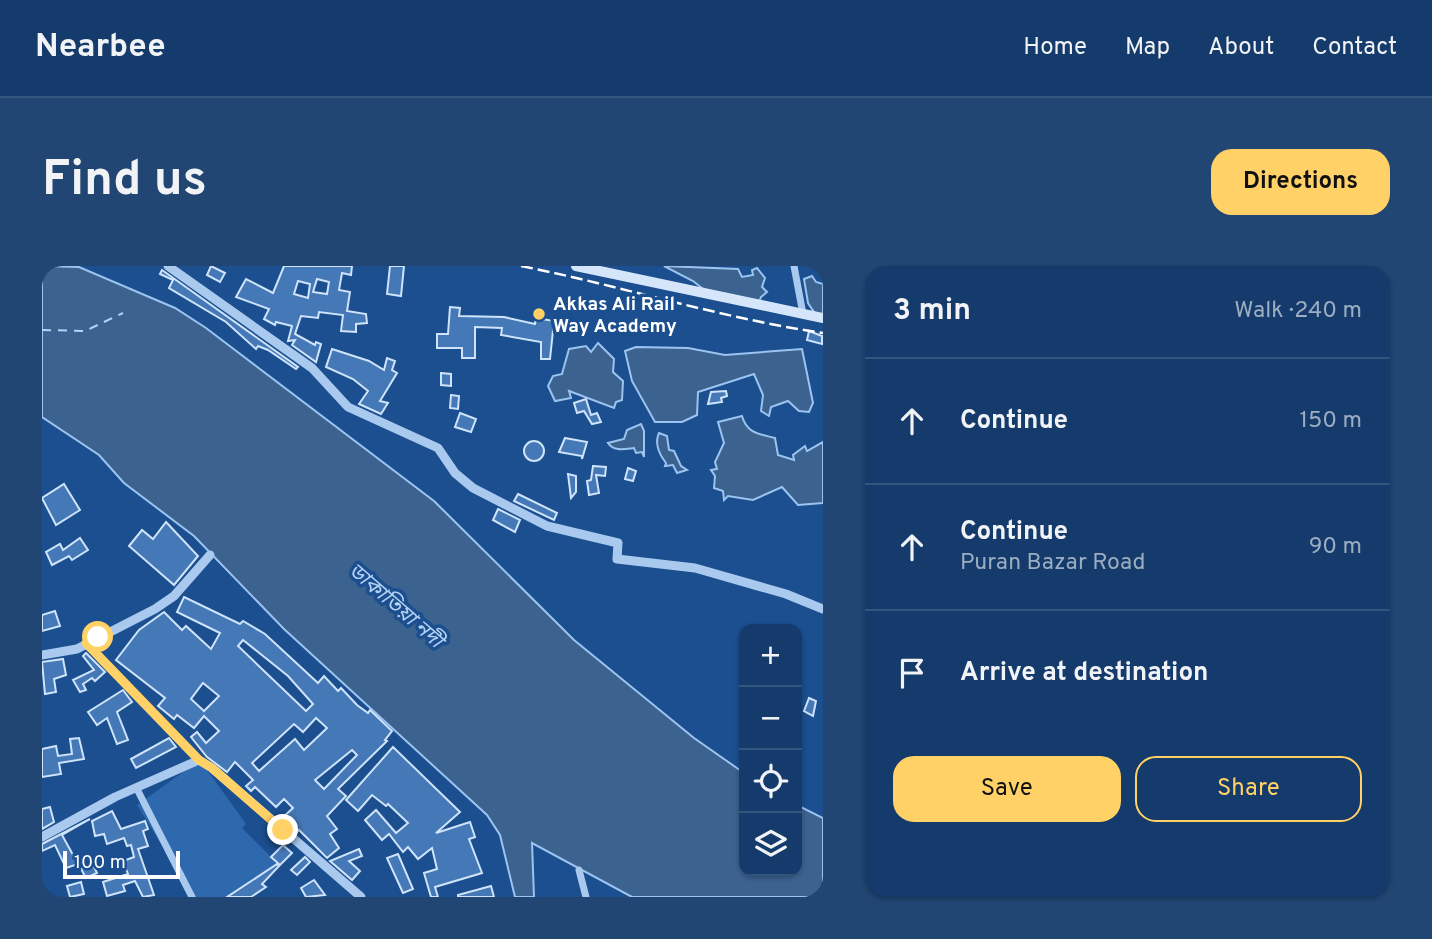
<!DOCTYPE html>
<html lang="en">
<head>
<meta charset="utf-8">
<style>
	:root { --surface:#143b6b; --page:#214673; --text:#f1f3f6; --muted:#9dadc1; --line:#33557e; --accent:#ffd166 }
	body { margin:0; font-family:Overpass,"Noto Sans Bengali",sans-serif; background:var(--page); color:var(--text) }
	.controls { position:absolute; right:21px; bottom:21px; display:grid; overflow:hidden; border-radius:14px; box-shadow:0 2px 5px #0004 }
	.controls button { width:63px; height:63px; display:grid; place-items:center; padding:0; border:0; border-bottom:2px solid var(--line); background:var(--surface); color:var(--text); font:35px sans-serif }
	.scale { position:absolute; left:21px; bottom:18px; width:117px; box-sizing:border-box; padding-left:7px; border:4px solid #fff; border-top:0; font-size:19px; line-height:24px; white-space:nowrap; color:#fff; -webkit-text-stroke:5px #1b4f8f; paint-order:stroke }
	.stop { position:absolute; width:21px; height:21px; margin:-16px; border:5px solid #ffd166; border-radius:50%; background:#fff }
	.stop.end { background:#ffd166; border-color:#fff; box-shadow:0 2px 7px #0008 }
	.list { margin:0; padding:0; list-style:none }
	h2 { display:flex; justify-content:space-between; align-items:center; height:91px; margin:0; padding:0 28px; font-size:30px }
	h2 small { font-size:23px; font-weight:400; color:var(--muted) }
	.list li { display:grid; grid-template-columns:46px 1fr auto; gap:21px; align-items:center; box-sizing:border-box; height:126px; padding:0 28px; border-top:2px solid var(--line) }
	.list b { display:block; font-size:26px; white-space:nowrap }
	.list p { margin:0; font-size:23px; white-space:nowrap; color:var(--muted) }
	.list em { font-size:23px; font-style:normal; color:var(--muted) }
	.actions { display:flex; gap:14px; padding:21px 28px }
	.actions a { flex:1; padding:16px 0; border:2px solid var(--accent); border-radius:21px; text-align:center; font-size:24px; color:var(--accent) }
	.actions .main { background:var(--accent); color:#111 }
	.icon { flex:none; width:38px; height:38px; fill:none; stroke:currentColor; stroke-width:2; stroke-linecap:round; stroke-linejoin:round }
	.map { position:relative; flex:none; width:781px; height:631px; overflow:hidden; border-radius:21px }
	header { display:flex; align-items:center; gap:42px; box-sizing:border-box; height:98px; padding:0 35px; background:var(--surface); border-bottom:2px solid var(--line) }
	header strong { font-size:33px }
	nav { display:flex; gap:38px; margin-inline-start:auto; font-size:24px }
	.intro { display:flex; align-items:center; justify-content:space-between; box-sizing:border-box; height:168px; padding:0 42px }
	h1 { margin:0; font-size:49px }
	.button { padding:18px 32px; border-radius:21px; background:var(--accent); color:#111; font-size:24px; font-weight:700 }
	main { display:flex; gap:42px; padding:0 42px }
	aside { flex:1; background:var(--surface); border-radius:21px; box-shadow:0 2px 5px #0004 }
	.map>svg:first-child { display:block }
</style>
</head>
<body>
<header>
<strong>Nearbee</strong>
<nav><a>Home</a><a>Map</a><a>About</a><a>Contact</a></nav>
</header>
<div class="intro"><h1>Find us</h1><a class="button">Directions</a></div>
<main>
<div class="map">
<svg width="781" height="631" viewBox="0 0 781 631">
	<rect width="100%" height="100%" fill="#1b4f8f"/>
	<path fill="#2e69ad" d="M158,494L204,558L200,562L236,598L184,631H152L95,539Z"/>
	<g fill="#3c6290" stroke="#9cc4f0" stroke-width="2">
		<path d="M0,0L37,1L133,42L164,62L392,235L532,374L652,472L702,507V605H755V539L781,552V631H590L490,577L492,631H473L458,569L445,549L242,363L152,270L82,217L57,189L0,151Z"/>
		<path d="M622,0L696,3L700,11L711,9L710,4L715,2L723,12L720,21L725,26L719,31L716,39L674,33L651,15Z"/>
		<path d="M770,10L774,16L781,18V53L776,52L766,37L762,13Z"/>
		<path d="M556,77L572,93L571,106L581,115L580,134L574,136L572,142L527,125L529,132L513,135L506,120L511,110L520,108L527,83L544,80L549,86Z"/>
		<path d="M594,81L646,82L683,89L760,83L771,137L767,146L757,145L746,135L729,141L727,150L719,145L721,129L712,108L656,126L655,149L640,156H613L590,115L583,85Z"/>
		<path d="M700,150C705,168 718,168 733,172L736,189L752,194L751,189L763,180L765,185L781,176V237L756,239L740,221L711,234L686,230L682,234L681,225L672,222L673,210L669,204L675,203L673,196L682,177L676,156Z"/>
		<path d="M599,158L602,165V191L600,186L594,187L592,182C583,183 572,186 566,177L582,173L585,164Z"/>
		<path d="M617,167L625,170L627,184L632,185L639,200L645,204L635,207L631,199L623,200L624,197C617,188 612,178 617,167Z"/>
	</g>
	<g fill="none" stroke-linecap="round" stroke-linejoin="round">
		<path stroke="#b5d3f5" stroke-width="2" stroke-dasharray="9 7" stroke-linecap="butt" d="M0,64L43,65L81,47"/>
	</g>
	<g fill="#4478b7" stroke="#cfe3fa" stroke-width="2" fill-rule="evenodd">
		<path d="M169,0L183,7L178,16L165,9Z"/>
		<path d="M242,0H310L309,9L300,7L297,24L308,26L305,45L324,48L325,57L314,58V66L299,65L301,49L277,46L276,52L259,50L253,68L273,79L274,76L279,78L274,96L250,79L253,74L246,75L250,60L234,56L233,59L222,53L227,43L194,31L204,13L231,27ZM275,13L287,16L285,28L271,26ZM256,15L268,18L266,32L252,28Z"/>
		<path d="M348,0H362L359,30L345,28Z"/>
		<path d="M120,4L256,101L254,103L226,84L216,80L214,83L184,56L127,22L131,14L118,8Z"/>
		<path d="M408,41L418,42L417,50L462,51L493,58L494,52L512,55L508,93H499V76L459,69L460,62L433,61V92H420V82H395V68H406Z"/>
		<path d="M767,65L780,70V78L765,74Z"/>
		<path d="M290,83L327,95L342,104L345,92L353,95L350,104L355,107L338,135L346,137L339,148L317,138L326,125L311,113L284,101Z"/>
		<path d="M399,107L409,108V120L399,119Z"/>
		<path d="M684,125L685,130L679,132L680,136L666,138L669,126Z"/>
		<path d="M409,129L417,130L416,143L408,142Z"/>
		<path d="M544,133L549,149L555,147L559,156L550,158L542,145L535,147L532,137Z"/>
		<path d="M418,147L434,153L429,166L413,161Z"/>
		<path d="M523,172L545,176L540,193V190L517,186Z"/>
		<circle cx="492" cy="185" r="10"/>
		<path d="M551,200L564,201L563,210L554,209L557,227L547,229L545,215L549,214Z"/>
		<path d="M586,202L594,205L591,215L583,213Z"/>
		<path d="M526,208L534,210V226L529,232Z"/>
		<path d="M22,218L38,244L14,259L0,232Z"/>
		<path d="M476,228L515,247L512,254L472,235Z"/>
		<path d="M456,243L478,254L473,266L451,254Z"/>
		<path d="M124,256L156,290L132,319L87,280L100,264L111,273Z"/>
		<path d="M38,272L46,284L30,294L27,290L10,299L4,286L18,278L21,284Z"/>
		<path d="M142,331L198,358L201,355L223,368L276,417L282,410L296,425L299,422L315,439L326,447L328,444L350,465L343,474L345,475L296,523L304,530L285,550L295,563L288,568L297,582L285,592L257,564L255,566L239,553L251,542L242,533L234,541L213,521L209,525L204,520L211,514L193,496L185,506L165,491L149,471L155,466L164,477L177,465L162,450L152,462L135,449L132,453L116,440L123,432L74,394L97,364L122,346L140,364L144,360L169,383L178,367L135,346ZM201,374L246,410L271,438L264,445L196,380ZM161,417L177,430L162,445L149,433ZM274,452L285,462L262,484L253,473L217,505L210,497L252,458L261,466ZM310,484L315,489L282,523L273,514Z"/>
		<path d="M13,345L18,360L0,365V349Z"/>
		<path d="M44,387L63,406L53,415L50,412L41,418L44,424L38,426L31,414L52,404L41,390Z"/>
		<path d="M21,393L24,409L12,413L14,426L3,428L0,396Z"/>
		<path d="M81,424L90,436L75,446L86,474L75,478L65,452L55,459L46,446Z"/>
		<path d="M767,432L774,435L771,450L762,445Z"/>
		<path d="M37,472L42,493L17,497L19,508L0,511V483L14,480L16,490L30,488L28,473Z"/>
		<path d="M127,472L134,481L94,502L89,493Z"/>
		<path d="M351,481L418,546L394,567L428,556L433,571L427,573L440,607L393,621L396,631H389L382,607L395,603L390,582L376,593L366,581L361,586L347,568L340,574L323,554L334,544L354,567L366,557L346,538L344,540L330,529L316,545L304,534Z"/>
		<path d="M8,541L12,556L0,563V543Z"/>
		<path d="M70,545L79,563L103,555L106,563L101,565L106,580L96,583L112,629L101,631L93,615L81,619L83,625L65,630L61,616L86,608L81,595L92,591L89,579L85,580L82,572L65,578L62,568L53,570L50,555Z"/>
		<path d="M48,553L20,569L36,598L24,602L13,579L0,585V578Z"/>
		<path d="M241,579L250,587L238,599L229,591Z"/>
		<path d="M317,583L320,590L307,595L318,605L310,614L288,595Z"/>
		<path d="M356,588L371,623L361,627L345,592Z"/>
		<path d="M263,591L268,596L255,609L249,604Z"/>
		<path d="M50,597L55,607L44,612L39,603Z"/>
		<path d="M235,598L237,600L220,618L224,621L209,631H185Z"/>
		<path d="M272,614L283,629L264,631L259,622Z"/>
		<path d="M39,616L42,628L28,631L25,620Z"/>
		<path d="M449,620L452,631H416V629Z"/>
	</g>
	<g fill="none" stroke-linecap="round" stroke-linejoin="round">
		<g stroke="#a9c9ee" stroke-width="7">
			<path d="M752,0L761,48"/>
			<path d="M44,378L157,494"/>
			<path d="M95,523L150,631"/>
			<path d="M537,604L544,631"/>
		</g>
		<g stroke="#a9c9ee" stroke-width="9">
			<path d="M126,0L270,102L306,141L396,182L413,207L431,222L505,260L576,277L575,293L653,302L744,328L781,343"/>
			<path d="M0,389L35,383L113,343L132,330L168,289"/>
			<path d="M0,571L73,531L157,494L170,502L319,631"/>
		</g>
		<path stroke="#d6e6fa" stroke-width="10" d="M534,0L781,52"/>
		<path stroke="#fff" stroke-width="2.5" stroke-dasharray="12 5" stroke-linecap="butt" d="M479,0C580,20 678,52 781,67"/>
	</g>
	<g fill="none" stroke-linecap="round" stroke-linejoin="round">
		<path stroke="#ffd166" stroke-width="9" d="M56,371L44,377L157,494L170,502L241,564"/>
	</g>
	<circle fill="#ffd166" stroke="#1b4f8f" stroke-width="2.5" cx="497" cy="48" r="7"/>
	<g text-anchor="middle" stroke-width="7" stroke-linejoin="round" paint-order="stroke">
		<g font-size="19" font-weight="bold" fill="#fff" stroke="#1b4f8f" text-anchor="start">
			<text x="511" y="44">Akkas Ali Rail<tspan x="511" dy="22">Way Academy</tspan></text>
		</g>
		<g font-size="21" font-style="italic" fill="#b5d3f5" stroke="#1b4f8f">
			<text transform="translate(354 339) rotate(41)" y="7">ডাকাতিয়া নদী</text>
		</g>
	</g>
</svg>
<div class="controls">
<button>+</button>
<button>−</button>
<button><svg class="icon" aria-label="locate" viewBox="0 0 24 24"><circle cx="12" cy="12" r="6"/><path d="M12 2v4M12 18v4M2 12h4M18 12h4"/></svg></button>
<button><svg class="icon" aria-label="layers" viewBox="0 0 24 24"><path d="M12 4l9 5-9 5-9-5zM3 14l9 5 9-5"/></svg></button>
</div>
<div class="scale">100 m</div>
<div class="stop" style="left:56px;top:371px"></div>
<div class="stop end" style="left:241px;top:564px"></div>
</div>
<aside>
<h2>3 min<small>Walk · 240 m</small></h2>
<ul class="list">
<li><svg class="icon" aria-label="ahead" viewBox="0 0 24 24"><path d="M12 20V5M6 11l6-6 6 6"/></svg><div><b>Continue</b></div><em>150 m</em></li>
<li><svg class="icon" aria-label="ahead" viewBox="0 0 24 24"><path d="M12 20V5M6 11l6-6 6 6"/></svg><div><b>Continue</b><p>Puran Bazar Road</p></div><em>90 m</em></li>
<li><svg class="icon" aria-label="arrive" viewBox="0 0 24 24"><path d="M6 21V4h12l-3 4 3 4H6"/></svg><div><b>Arrive at destination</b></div></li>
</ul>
<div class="actions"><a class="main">Save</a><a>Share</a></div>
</aside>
</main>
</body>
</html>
